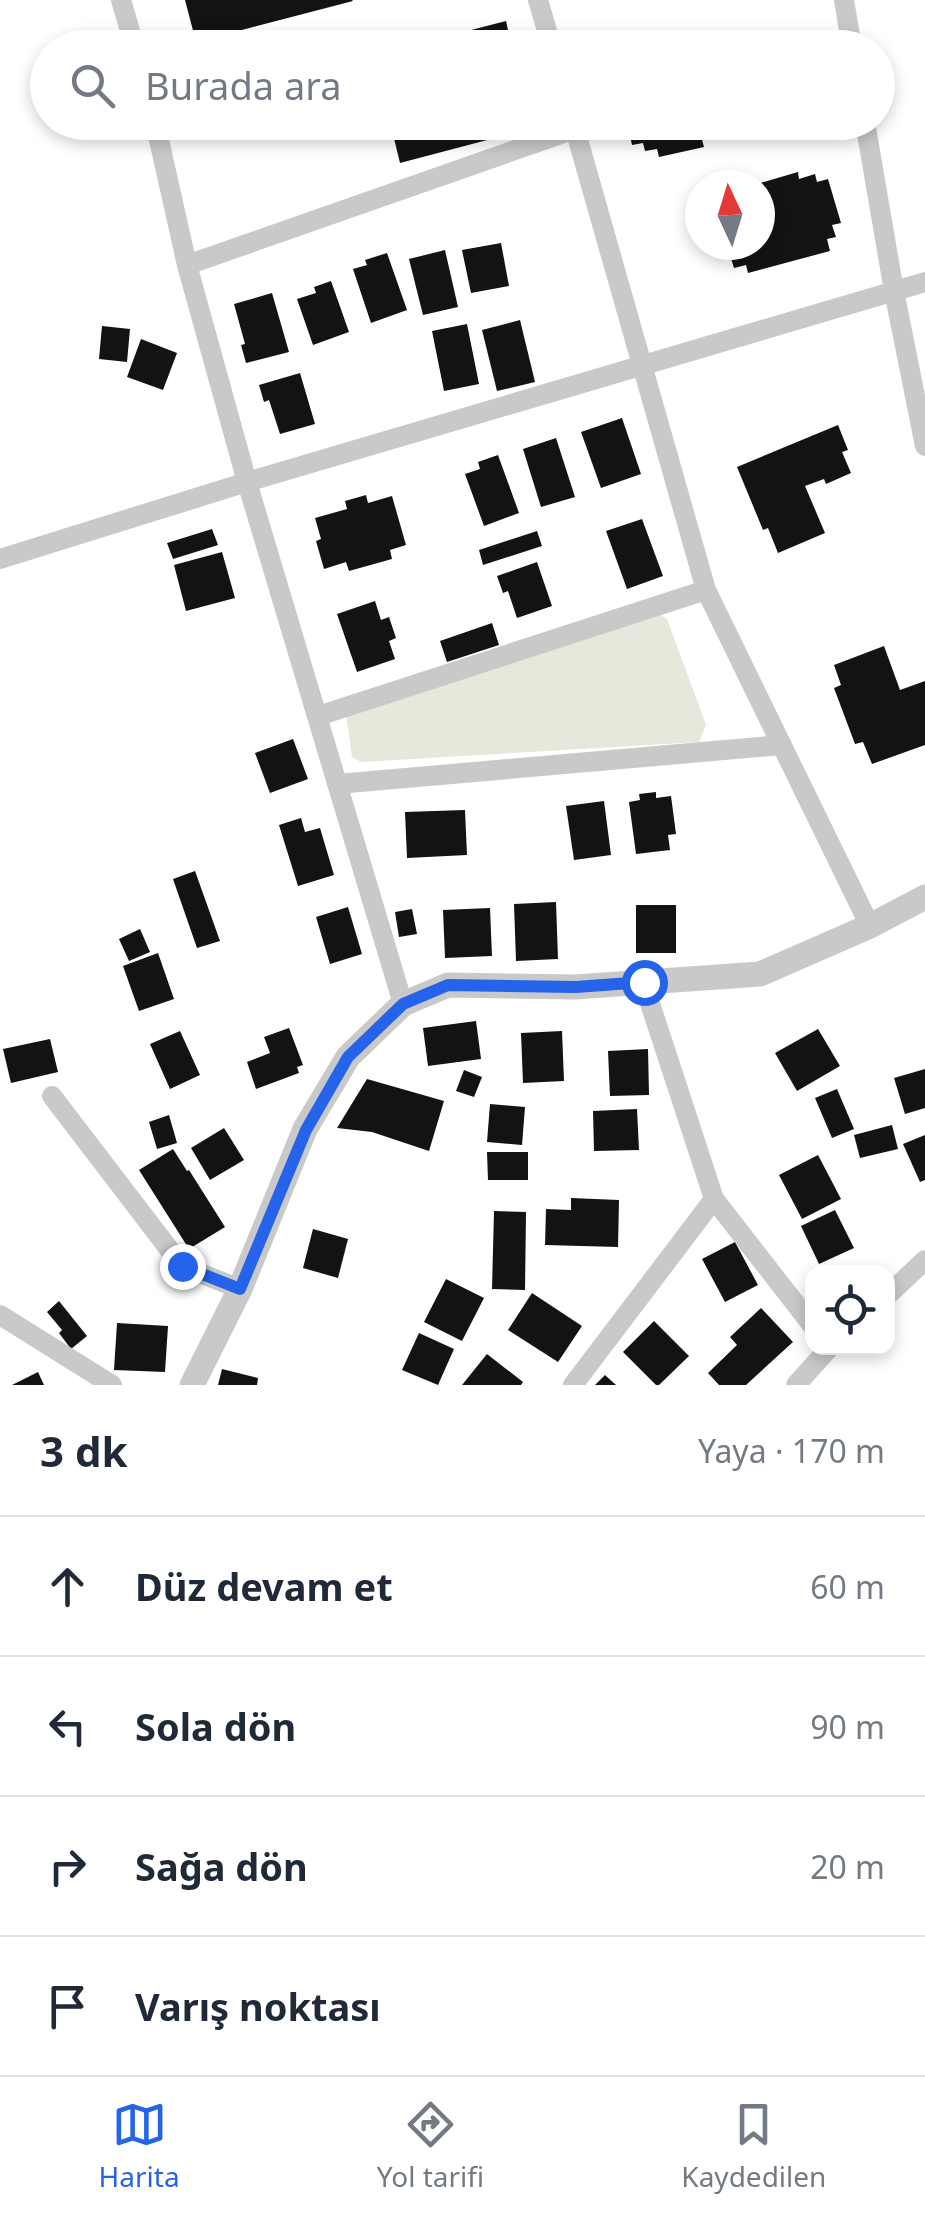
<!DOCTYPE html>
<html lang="tr">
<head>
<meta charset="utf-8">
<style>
	:root { --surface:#fff; --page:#f6f6f7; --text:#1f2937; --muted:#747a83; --line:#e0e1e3; --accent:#2563eb }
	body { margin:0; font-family:"Noto Sans",sans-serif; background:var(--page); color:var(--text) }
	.controls { position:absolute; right:30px; bottom:30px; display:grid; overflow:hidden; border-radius:20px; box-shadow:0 5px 15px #0003 }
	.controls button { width:90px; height:90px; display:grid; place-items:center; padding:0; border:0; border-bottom:2px solid var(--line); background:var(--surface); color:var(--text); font:50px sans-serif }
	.compass { position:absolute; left:685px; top:170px; width:90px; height:90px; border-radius:50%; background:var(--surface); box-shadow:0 5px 15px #0003; rotate:356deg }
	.stop { position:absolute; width:30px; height:30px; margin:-22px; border:8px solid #2563eb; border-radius:50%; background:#fff }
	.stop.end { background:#2563eb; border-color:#fff; box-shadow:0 2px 10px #0008 }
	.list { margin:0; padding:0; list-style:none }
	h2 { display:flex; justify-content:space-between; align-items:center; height:130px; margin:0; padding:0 40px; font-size:42px }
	h2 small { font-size:32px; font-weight:400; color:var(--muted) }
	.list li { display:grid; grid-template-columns:65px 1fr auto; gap:30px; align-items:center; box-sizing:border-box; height:140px; padding:0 40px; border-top:2px solid var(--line) }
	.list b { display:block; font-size:38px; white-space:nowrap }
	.list em { font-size:32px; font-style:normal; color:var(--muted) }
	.icon { flex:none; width:55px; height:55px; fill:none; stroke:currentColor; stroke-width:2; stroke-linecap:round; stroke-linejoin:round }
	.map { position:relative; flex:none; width:925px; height:1385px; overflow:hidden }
	.search { position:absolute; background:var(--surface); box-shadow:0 5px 15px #0003; left:30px; right:30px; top:30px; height:110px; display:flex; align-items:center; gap:25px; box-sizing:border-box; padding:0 35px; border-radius:55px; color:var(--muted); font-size:38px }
	.sheet { height:690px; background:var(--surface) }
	nav { display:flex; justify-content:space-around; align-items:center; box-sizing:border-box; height:140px; border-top:2px solid var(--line); background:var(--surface); font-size:28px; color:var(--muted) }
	nav a { display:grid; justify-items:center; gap:5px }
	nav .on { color:var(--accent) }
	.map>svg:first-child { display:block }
</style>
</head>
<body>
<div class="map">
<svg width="925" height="1385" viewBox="0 0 925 1385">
	<rect width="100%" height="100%" fill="#fff"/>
	<path fill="#e5e8da" d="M657,613L667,619L706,725L699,742L361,762L352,757L346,713Z"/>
	<g fill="#131313">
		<path d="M185,0H352L353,1L196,42Z"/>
		<path d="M506,21L512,48H409V46Z"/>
		<path d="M679,36L681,48H632V46Z"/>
		<path d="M390,122H532L533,128L400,163Z"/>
		<path d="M627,122H706L709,134L701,136L704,147L659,157L657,149L645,151L643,143L632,145Z"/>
		<path d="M798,172L799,179L815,174L817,182L828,179L841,223L832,225L836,237L827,239L830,251L748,273L746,265L734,268L727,245H760V183Z"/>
		<path d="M501,243L509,286L471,293L462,250Z"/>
		<path d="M445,250L458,307L423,315L409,259Z"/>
		<path d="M387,253L407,310L371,323L353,269L367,265L365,260Z"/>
		<path d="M331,281L349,332L313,345L297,299L316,293L314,287Z"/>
		<path d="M272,293L289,352L246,363L241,345L245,344L234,304Z"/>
		<path d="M520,320L535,382L497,391L482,330Z"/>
		<path d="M467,324L479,384L444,391L432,331Z"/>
		<path d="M102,326L130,329L127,362L99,359Z"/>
		<path d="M141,339L177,353L163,390L127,377Z"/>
		<path d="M300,373L315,424L280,434L269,400L264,402L259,385Z"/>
		<path d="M622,418L641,474L601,488L581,432Z"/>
		<path d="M838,425L848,450L842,452L851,473L826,484L824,479L805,486L825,533L778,553L768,528L763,530L737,467Z"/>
		<path d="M556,438L575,497L541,507L523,449Z"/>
		<path d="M498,455L519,513L484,526L465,474L480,469L478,462Z"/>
		<path d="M366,495L368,503L392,496L406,545L390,550L392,559L349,571L346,562L324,569L316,541L321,539L315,518L347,509L345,501Z"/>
		<path d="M642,519L663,576L627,589L606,531Z"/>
		<path d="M212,529L218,545L173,559L167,543Z"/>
		<path d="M537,531L542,546L483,565L479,550Z"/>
		<path d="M222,552L235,598L186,611L174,565Z"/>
		<path d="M537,562L552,606L517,618L508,591L503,593L497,576Z"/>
		<path d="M375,601L381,620L389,617L396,638L389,641L395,659L357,672L337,614Z"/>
		<path d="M492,623L499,645L447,662L440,641Z"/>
		<path d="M884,646L900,690L925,681V745L872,764L863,742L855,744L834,688L841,685L834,665Z"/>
		<path d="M293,739L308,779L270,793L255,753Z"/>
		<path d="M656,792V798L671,796L676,834L668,835L670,850L636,854L629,802L640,800L639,794Z"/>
		<path d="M604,801L611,855L574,860L566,806Z"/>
		<path d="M465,810L467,855L407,858L405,812Z"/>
		<path d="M301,818L305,832L320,828L334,875L298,886L279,825Z"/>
		<path d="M195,871L220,941L197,948L173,879Z"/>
		<path d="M556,902L558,959L516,961L514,904Z"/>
		<rect x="636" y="905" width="40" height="48"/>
		<path d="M348,907L362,954L330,964L316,917Z"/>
		<path d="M490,908L492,956L445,958L443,910Z"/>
		<path d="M412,909L417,934L399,937L395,912Z"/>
		<path d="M140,929L150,952L129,961L119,939Z"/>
		<path d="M158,953L174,999L139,1011L123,966Z"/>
		<path d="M476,1021L481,1059L428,1066L423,1028Z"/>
		<path d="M289,1028L303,1065L297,1067L299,1073L256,1089L247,1062L270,1053L264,1037Z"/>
		<path d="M818,1029L840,1066L797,1091L775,1053Z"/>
		<path d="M180,1031L200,1075L170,1089L150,1044Z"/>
		<path d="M562,1031L564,1081L523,1083L521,1033Z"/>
		<path d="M50,1039L58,1072L11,1083L3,1049Z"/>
		<path d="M648,1049L649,1095L610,1096L608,1051Z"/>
		<path d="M925,1069V1108L905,1114L894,1078Z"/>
		<path d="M464,1070L482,1077L474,1097L456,1091Z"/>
		<path d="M367,1079L444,1101L429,1151L372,1132L337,1128Z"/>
		<path d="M837,1089L854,1129L832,1138L815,1098Z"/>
		<path d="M490,1104L525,1107L522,1145L487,1142Z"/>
		<path d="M637,1109L639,1150L594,1151L593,1111Z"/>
		<path d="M169,1115L177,1143L157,1149L149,1122Z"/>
		<path d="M892,1125L898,1149L860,1158L854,1135Z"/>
		<path d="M224,1128L244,1160L210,1180L191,1148Z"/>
		<path d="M925,1135V1180L920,1182L903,1144Z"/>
		<path d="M173,1149L187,1171L189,1170L225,1227L189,1249L139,1170Z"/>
		<path d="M487,1152H528V1180H488Z"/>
		<path d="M818,1155L841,1199L802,1219L779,1175Z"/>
		<path d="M571,1198L619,1200L618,1247L545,1245L546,1209L571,1210Z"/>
		<path d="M835,1210L854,1248L819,1264L801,1226Z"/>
		<path d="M494,1211L526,1212L525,1290L492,1289Z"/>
		<path d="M313,1229L348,1239L338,1278L303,1268Z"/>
		<path d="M735,1242L758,1285L725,1302L702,1259Z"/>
		<path d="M446,1279L484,1298L462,1341L424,1322Z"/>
		<path d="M532,1293L582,1326L558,1362L508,1330Z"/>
		<path d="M59,1301L87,1336L71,1349L59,1333L62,1330L47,1312Z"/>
		<path d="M761,1308L793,1342L746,1385H719L708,1373L737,1345L730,1337Z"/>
		<path d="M654,1321L689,1356L659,1385H656L623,1352Z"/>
		<path d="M117,1323L168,1326L165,1372L114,1370Z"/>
		<path d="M419,1333L454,1349L438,1385L402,1370Z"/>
		<path d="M487,1354L523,1382L521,1385H462Z"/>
		<path d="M222,1369L258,1378L257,1385H218Z"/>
		<path d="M38,1372L44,1385H12Z"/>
		<path d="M605,1375L616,1385H595Z"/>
	</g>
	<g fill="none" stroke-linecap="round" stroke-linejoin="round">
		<g stroke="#c9c9c9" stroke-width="20">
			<path d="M121,0L135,48"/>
			<path d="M538,0L552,48"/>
			<path d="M844,0L852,48"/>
			<path d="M155,122L187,265L247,482L403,1004"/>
			<path d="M573,122L706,590L870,926"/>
			<path d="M865,122L894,291L925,446"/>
			<path d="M187,265L575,129"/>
			<path d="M0,559L247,482L925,282"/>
			<path d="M318,716L706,590"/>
			<path d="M337,784L782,745"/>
			<path d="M643,982L714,1199L812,1325"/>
			<path d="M52,1096L182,1266L240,1289"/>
			<path d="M888,1295L925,1260"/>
			<path d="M0,1315L112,1385"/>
			<path d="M573,1385L714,1199"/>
			<path d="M796,1385L829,1348"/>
		</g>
		<path stroke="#c9c9c9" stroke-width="25" d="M192,1385L240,1289L305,1129L348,1057L403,1004L448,985L575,987L760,974L870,926L925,897"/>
	</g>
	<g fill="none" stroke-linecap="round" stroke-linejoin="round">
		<path stroke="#2563eb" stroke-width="12" d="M182,1266L240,1289L306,1130L348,1057L403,1004L448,985L576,987L644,982"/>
	</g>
</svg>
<div class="controls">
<button><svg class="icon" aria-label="locate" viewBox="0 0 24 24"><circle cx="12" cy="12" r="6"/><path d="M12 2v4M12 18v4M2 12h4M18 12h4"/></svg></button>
</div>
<svg class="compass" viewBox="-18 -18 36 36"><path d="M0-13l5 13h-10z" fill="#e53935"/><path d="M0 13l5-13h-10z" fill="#747a83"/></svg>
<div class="stop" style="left:644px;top:982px"></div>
<div class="stop end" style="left:182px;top:1266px"></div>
<div class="search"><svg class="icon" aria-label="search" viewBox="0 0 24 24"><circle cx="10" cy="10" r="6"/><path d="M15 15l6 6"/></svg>Burada ara</div>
</div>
<section class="sheet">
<h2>3 dk<small>Yaya · 170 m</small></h2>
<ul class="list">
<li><svg class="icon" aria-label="ahead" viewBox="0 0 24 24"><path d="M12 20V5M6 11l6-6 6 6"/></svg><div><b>Düz devam et</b></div><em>60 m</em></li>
<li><svg class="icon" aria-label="left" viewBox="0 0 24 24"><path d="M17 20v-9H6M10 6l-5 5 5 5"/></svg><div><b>Sola dön</b></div><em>90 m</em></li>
<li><svg class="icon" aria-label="right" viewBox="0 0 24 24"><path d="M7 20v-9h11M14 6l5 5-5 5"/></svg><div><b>Sağa dön</b></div><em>20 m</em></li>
<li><svg class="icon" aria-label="arrive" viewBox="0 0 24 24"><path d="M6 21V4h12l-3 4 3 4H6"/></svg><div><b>Varış noktası</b></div></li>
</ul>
</section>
<nav>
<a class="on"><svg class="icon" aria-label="map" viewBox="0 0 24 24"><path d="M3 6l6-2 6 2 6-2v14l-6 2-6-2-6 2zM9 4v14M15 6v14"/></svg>Harita</a>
<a><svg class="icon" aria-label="directions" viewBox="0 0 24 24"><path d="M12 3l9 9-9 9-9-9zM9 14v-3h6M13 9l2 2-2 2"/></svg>Yol tarifi</a>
<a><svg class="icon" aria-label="saved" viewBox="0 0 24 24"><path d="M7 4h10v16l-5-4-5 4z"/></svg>Kaydedilen</a>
</nav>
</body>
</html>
